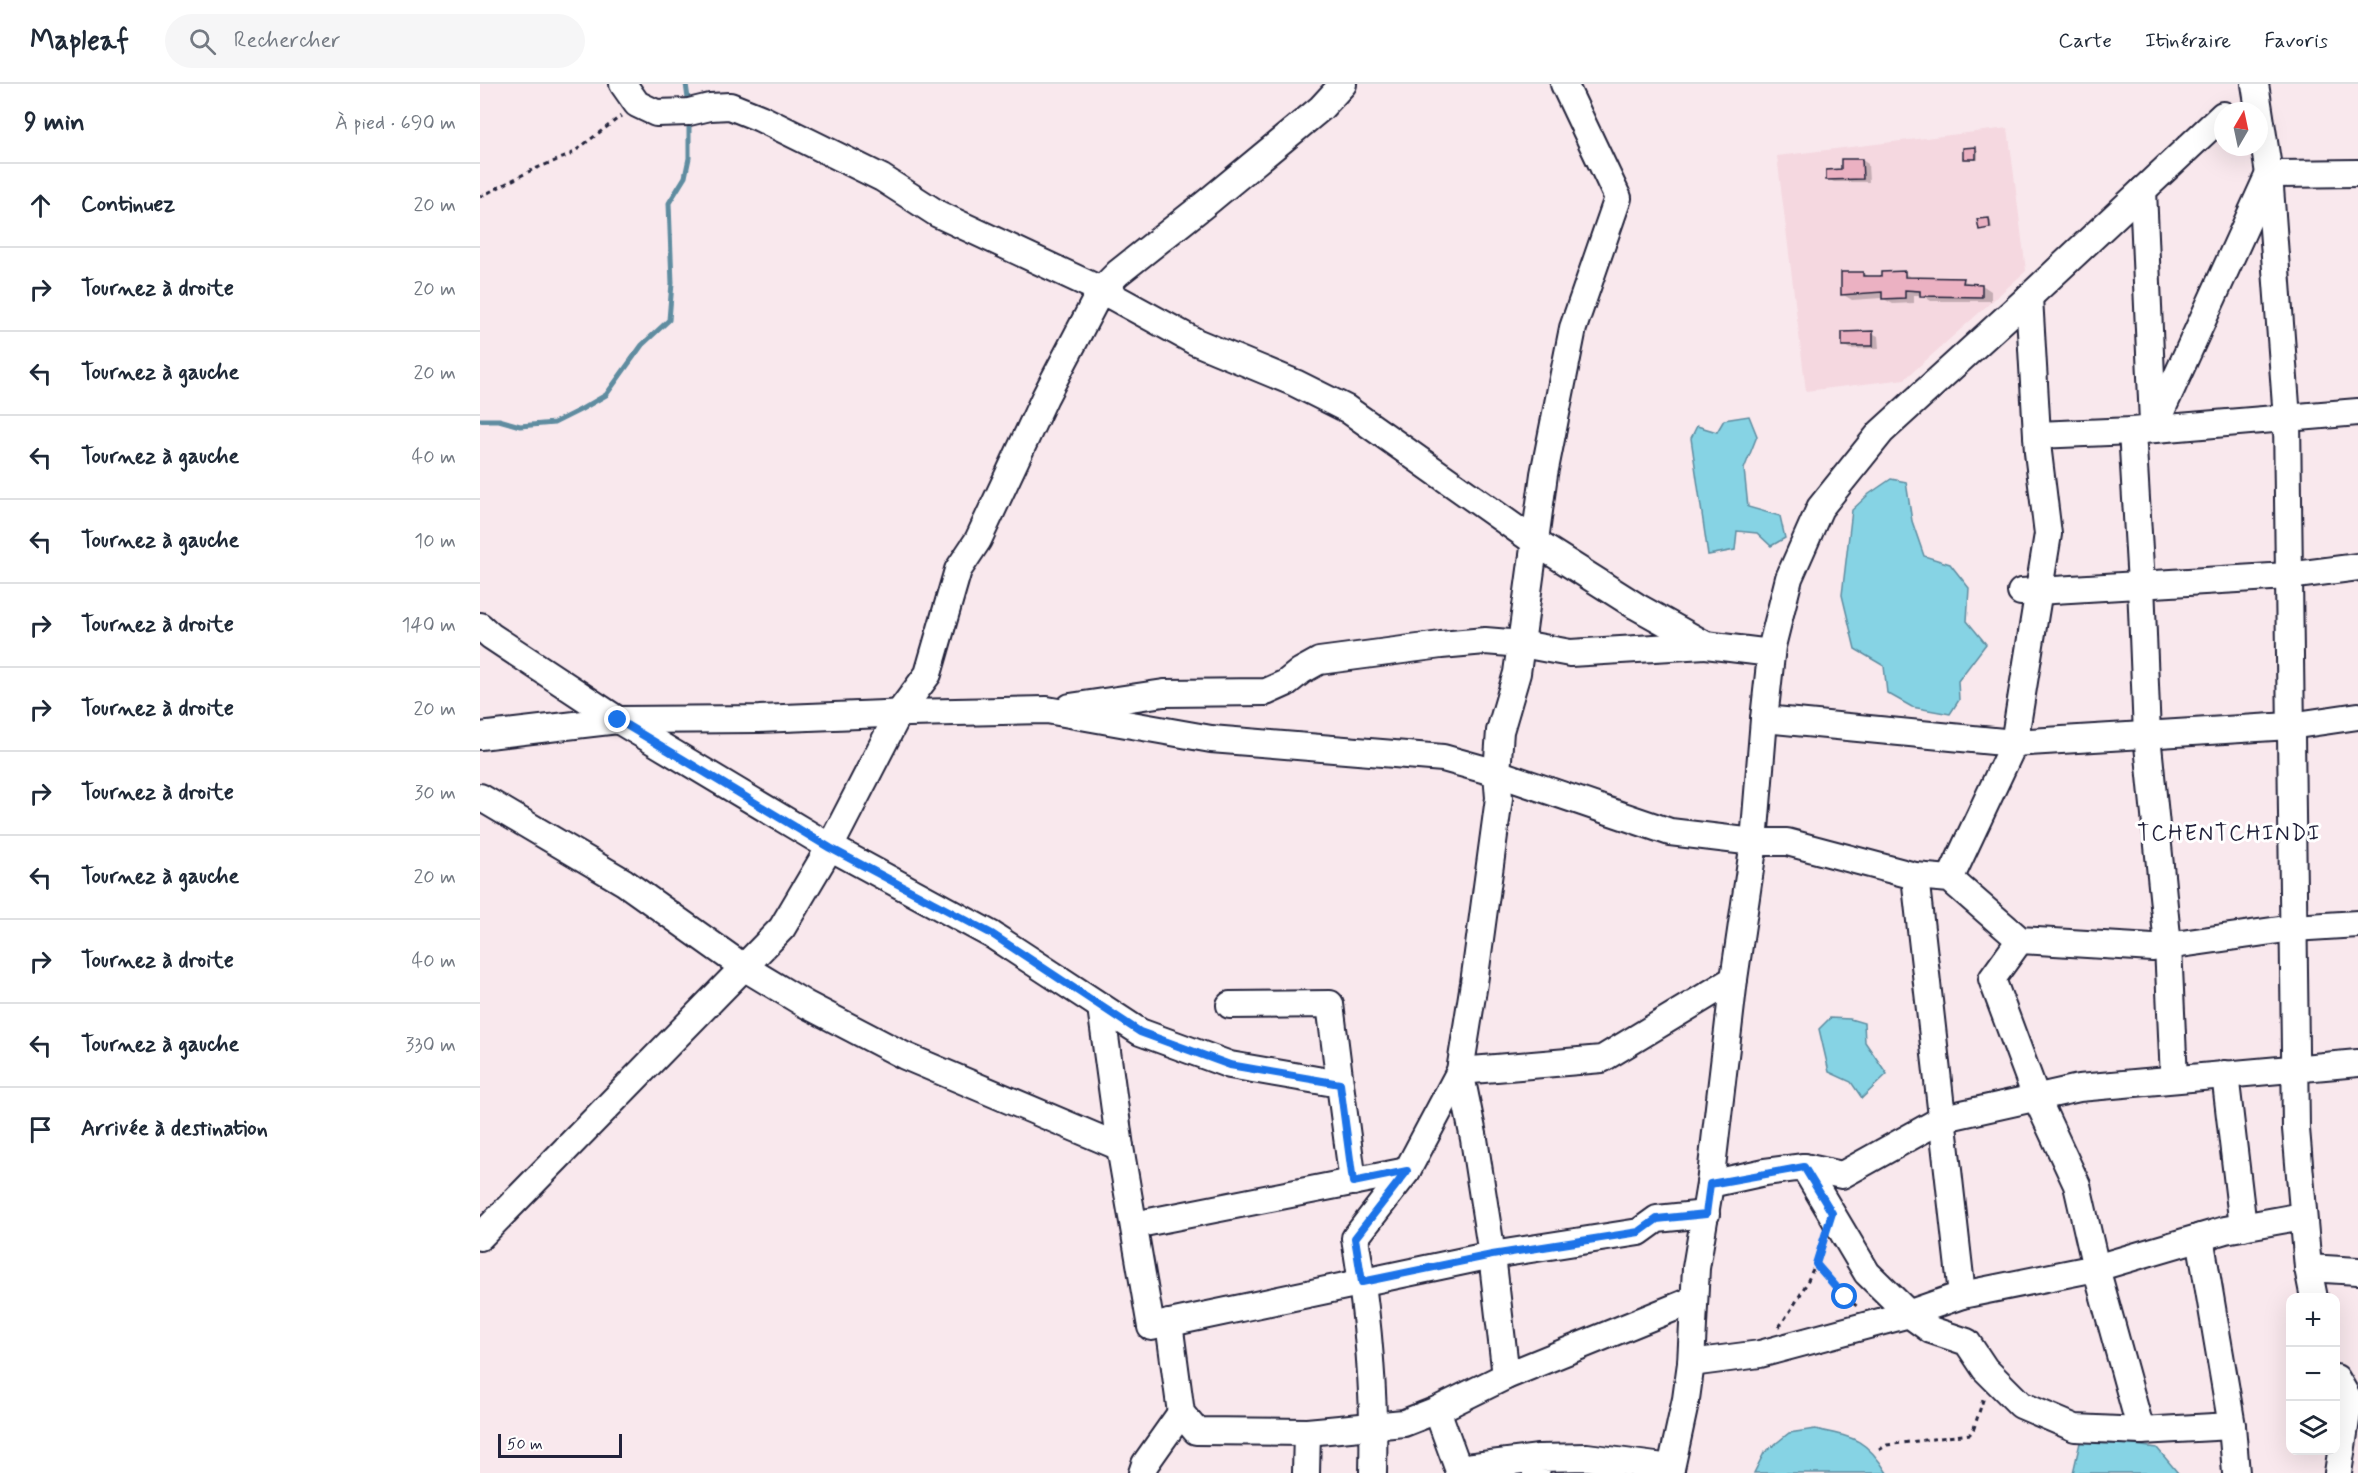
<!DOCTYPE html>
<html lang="fr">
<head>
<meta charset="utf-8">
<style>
	:root { --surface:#fff; --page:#f6f6f7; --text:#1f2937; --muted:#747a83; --line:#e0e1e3 }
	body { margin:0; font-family:Mynerve,sans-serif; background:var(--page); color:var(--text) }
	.controls { position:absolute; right:18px; bottom:18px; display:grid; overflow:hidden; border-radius:12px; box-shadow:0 6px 24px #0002 }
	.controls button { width:54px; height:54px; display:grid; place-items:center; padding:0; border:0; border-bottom:2px solid var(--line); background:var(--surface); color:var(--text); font:30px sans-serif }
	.compass { position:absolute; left:1734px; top:18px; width:54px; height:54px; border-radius:50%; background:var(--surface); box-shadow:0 6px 24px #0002; rotate:9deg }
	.scale { position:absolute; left:18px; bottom:15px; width:124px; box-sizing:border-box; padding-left:6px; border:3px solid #22223b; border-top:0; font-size:16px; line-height:21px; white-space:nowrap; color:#22223b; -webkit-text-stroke:4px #fff; paint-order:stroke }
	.stop { position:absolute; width:18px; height:18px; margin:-14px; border:4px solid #1a73e8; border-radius:50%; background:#fff }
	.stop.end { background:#1a73e8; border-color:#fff; box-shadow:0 2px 6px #0008 }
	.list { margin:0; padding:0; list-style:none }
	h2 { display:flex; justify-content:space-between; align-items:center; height:78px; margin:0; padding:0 24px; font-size:26px }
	h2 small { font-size:20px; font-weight:400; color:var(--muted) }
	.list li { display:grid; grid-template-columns:39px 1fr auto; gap:18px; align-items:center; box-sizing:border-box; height:84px; padding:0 24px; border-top:2px solid var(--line) }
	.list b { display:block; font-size:22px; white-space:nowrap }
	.list em { font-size:20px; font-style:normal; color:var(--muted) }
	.icon { flex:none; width:33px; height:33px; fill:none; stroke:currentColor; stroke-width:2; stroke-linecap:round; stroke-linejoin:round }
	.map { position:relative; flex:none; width:1878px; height:1389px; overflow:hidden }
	header { display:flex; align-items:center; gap:36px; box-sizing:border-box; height:84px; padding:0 30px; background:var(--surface); border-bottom:2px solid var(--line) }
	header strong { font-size:28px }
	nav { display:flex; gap:33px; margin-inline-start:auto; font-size:21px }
	.search { width:420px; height:54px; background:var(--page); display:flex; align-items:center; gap:15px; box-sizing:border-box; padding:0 21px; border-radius:33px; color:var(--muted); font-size:22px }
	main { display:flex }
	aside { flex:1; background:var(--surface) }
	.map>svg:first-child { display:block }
</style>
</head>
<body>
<header>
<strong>Mapleaf</strong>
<div class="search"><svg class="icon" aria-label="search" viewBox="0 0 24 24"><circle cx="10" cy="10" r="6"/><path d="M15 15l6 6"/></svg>Rechercher</div>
<nav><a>Carte</a><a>Itinéraire</a><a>Favoris</a></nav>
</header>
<main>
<aside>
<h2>9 min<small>À pied · 690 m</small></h2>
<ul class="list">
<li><svg class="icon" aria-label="ahead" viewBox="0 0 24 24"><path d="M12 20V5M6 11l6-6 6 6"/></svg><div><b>Continuez</b></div><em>20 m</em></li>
<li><svg class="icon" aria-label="right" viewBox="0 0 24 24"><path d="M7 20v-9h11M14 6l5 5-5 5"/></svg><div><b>Tournez à droite</b></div><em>20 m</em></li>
<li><svg class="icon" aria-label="left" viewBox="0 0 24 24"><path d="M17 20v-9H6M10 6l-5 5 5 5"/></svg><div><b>Tournez à gauche</b></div><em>20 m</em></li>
<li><svg class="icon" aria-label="left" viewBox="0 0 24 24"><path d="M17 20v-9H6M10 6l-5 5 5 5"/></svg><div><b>Tournez à gauche</b></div><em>40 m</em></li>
<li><svg class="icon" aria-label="left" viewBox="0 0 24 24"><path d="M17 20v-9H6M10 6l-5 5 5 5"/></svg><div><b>Tournez à gauche</b></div><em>10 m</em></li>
<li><svg class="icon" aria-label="right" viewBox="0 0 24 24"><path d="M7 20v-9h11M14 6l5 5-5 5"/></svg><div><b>Tournez à droite</b></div><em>140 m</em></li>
<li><svg class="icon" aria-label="right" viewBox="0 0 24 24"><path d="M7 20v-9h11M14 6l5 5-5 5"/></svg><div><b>Tournez à droite</b></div><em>20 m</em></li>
<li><svg class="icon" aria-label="right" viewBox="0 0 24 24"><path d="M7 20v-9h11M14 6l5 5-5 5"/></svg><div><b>Tournez à droite</b></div><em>30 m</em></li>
<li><svg class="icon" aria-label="left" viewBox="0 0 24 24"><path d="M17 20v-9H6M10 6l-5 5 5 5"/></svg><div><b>Tournez à gauche</b></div><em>20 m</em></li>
<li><svg class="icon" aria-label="right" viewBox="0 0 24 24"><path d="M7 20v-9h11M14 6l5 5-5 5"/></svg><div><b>Tournez à droite</b></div><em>40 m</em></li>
<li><svg class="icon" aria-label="left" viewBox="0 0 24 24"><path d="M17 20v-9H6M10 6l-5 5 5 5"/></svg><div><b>Tournez à gauche</b></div><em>330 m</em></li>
<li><svg class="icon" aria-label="arrive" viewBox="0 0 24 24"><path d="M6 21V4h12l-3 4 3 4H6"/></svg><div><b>Arrivée à destination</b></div></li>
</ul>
</aside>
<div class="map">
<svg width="1878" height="1389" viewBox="0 0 1878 1389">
	<rect width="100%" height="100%" fill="#f9e8ed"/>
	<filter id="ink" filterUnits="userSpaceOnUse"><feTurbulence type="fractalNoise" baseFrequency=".0167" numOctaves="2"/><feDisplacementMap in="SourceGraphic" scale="12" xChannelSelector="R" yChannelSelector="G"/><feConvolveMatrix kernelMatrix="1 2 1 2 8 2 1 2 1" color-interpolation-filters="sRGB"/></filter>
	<g filter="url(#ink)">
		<path fill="#f5d8e0" d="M1528,44L1546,187L1425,295L1326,307L1297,72Z"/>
		<g fill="#86d3e4" stroke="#5e8ca0" stroke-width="1.5">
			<path d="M1269,332L1277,352L1264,385L1268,423L1300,432L1305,454L1291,462L1277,449L1257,447L1255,466L1228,471L1211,354L1217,342L1237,348L1244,336Z"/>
			<path d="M1411,395L1426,398L1432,437L1444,472L1470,480L1489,504L1487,537L1506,560L1478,597L1479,616L1470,630L1432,623L1407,609L1404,582L1375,565L1362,511L1372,426L1389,410Z"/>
			<path d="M1350,934L1370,935L1384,939L1385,958L1407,990L1382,1014L1371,998L1349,988L1339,945Z"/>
			<path d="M1335,1345C1372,1353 1386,1354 1407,1389H1274L1284,1369L1309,1349Z"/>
			<path d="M1601,1354L1677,1364L1698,1389H1593Z"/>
		</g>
		<g fill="#0003">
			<path d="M1495,65L1498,66V76L1485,75Z"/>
			<path d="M1382,76L1388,80L1389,98H1354L1348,95Z"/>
			<path d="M1509,135L1511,137L1512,145H1500Z"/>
			<path d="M1383,189L1390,193L1424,189L1434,195L1483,196L1492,201H1502L1511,207V217H1451L1442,211H1434V219L1413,220L1402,214L1372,216L1362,210V190Z"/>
			<path d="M1392,249L1398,252L1399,264L1370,265L1363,261Z"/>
		</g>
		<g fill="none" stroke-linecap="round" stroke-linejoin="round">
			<g stroke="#5e8ca0" stroke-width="5">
				<path d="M206,0L209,22"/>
				<path d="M0,336H19L40,342L74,339L100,326L126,311L162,261L189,236L192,199L189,119L205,93L209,74V34"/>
			</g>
		</g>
		<g fill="#ebb1c2" stroke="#22223b" stroke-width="1.5">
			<path d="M1496,63V75H1483V64Z"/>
			<path d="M1361,75H1382L1383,95L1346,96V86L1361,85Z"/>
			<path d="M1509,134L1510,144L1499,146L1497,135Z"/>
			<path d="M1425,187V193L1484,194L1483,199L1502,200V213L1440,212V207L1425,206V214L1402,215V208L1361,211V188H1383V192H1401V188Z"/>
			<path d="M1393,247V262H1362V248Z"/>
		</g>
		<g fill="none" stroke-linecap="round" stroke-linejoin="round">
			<defs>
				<g id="minor">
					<path d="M143,0L157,20L176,29L209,28L230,23L250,22L280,34L402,94L458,130L621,206L716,258L815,299L867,325L1055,458L1156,522L1226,561L1291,569"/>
					<path d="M1775,0L1789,90L1807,335L1816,1045L1828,1184L1834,1214"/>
					<path d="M1663,106L1673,339"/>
					<path d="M1673,345L1789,90L1878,89"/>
					<path d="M1652,347L1661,500L1667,651L1688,862L1694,995"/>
					<path d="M1557,351L1652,347L1878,328"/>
					<path d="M1541,508L1808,492L1878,483"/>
					<path d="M0,542L11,552L138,636L350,763L512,851L660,948L750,981L860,1000L873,1098"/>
					<path d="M590,623L684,609L786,608L806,599L821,587L839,577L961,561L1005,557L1042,560L1090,569L1225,561"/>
					<path d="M1284,635L1534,659L1810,642L1878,632"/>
					<path d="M0,652L138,636L279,635L429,629L567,626L731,655L963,674L1017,689L1190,748L1274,758H1307L1435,792L1470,795L1540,856L1673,864L1813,844L1878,840"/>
					<path d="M0,713L144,798L262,882L325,920L425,972L640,1063"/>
					<path d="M1435,792L1482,1211"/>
					<path d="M1470,795L1534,659L1568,450L1558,368L1549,213"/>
					<path d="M1540,856L1512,895L1556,1013L1597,1101L1616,1184L1661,1347"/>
					<path d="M750,921L850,920L860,1000"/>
					<path d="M621,923L640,1063L671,1243L1012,1171L1159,1148L1177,1135L1226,1130"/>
					<path d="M1745,990L1763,1143"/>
					<path d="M1324,1083L1362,1091L1464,1034L1599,1004L1878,979"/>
					<path d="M1230,1100L1285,1088L1324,1083L1387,1189L1429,1230L1451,1246L1487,1258L1505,1285L1541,1321L1595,1344L1661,1347L1752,1342"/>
					<path d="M654,1141L927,1087"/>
					<path d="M0,1153L302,844L350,763L419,629L448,590L478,486L498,456L565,313L621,206L638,189L725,120L841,24L863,0"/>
					<path d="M1720,1153L1752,1342L1756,1389"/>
					<path d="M1828,1184L1878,1187"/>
					<path d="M689,1239L701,1329L716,1347L827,1348L924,1339L957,1326L1026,1292L1213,1216"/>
					<path d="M1211,1279L1280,1270L1422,1232L1482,1211L1616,1184L1745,1146L1823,1132"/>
					<path d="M1026,1292L1012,1171L994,1055L980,987L994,899L1019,714L1017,689L1020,647L1037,589L1064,390L1093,244L1138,114L1084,0"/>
					<path d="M1856,1294L1869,1316L1858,1389"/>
					<path d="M957,1326L978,1384L1059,1374"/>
					<path d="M662,1389L665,1380L701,1329"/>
					<path d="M826,1389L827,1348"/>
					<path d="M893,1389C895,1311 888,1231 875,1154L927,1087L980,987L1122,975L1254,895"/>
					<path d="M1056,1389L1059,1374L1107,1373L1191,1384"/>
					<path d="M1190,1389L1206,1315L1211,1279L1216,1184L1230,1100L1254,895L1274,758L1284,635L1292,562L1309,494L1340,424L1401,348L1549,213L1743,31"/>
				</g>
			</defs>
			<use href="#minor" stroke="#22223b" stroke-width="30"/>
			<g stroke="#22223b" stroke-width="3" stroke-dasharray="4.5 4.5" stroke-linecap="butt">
				<path d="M0,113L52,86L90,71L141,32"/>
				<path d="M1336,1180L1365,1213L1378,1223"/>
				<path d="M1299,1243C1321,1212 1332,1193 1343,1156"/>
				<path d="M1399,1366L1407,1361L1490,1350L1494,1344L1504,1313"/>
			</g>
			<use href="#minor" stroke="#fff" stroke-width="26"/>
		</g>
	</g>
	<g fill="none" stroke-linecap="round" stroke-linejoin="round" filter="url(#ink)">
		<path stroke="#1a73e8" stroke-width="8" d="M138,636L350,764L512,850L660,948L750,981L860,1000L873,1098L927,1087L875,1154L882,1198L1012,1171L1159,1148L1177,1135L1226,1130L1230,1100L1324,1083L1352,1129L1336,1180L1365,1213"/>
	</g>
	<g text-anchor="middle" stroke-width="6" stroke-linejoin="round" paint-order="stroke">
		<g font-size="22" letter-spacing="1.5" fill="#22223b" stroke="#fff">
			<text x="1749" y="756">TCHENTCHINDI</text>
		</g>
	</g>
</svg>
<div class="controls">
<button>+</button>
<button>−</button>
<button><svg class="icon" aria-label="layers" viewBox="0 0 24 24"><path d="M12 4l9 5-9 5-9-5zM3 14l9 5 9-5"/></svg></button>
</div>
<svg class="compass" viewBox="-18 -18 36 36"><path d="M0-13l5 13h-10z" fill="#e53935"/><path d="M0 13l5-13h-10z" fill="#747a83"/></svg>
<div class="scale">50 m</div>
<div class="stop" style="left:1365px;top:1213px"></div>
<div class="stop end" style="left:138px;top:636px"></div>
</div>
</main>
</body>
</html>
